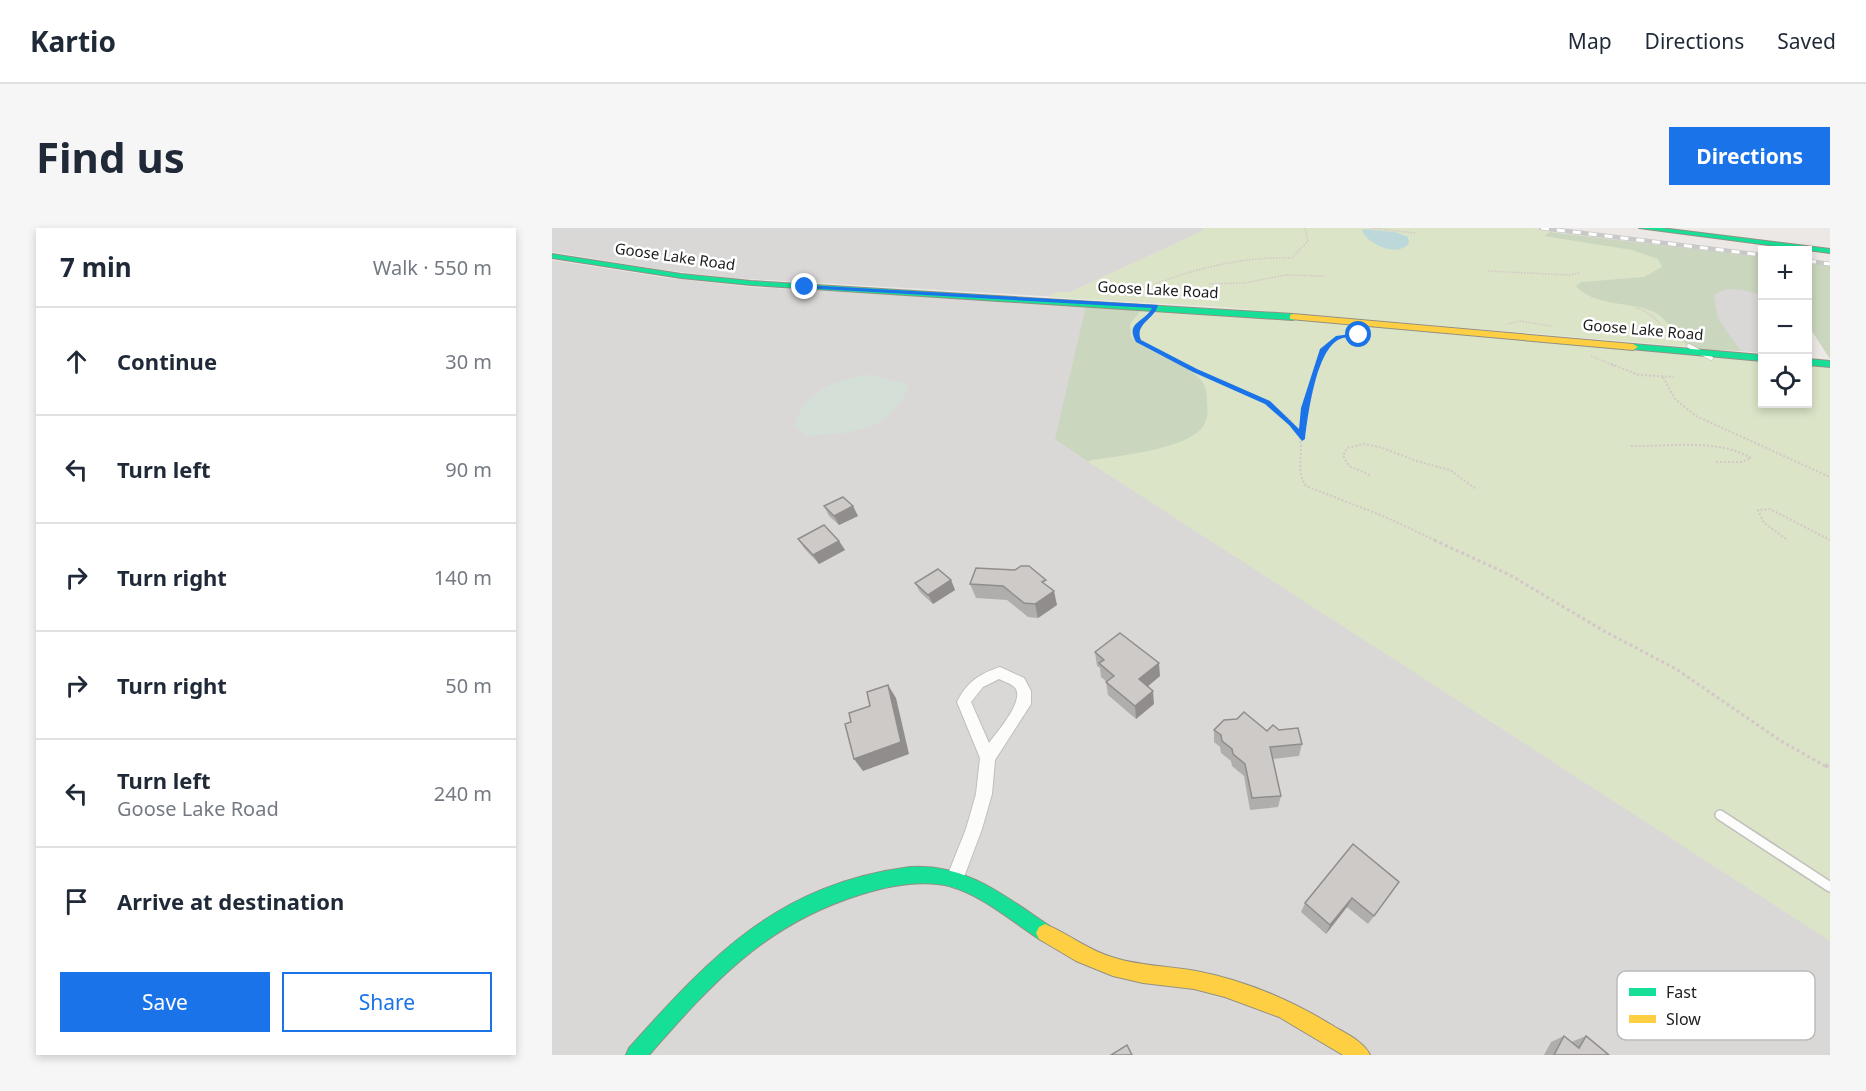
<!DOCTYPE html>
<html lang="en">
<head>
<meta charset="utf-8">
<style>
	:root { --surface:#fff; --page:#f6f6f7; --text:#1f2937; --muted:#747a83; --line:#e0e1e3; --accent:#1a73e8 }
	body { margin:0; font-family:"Noto Sans",sans-serif; background:var(--page); color:var(--text) }
	.controls { position:absolute; right:18px; top:18px; display:grid; overflow:hidden; border-radius:0px; box-shadow:0 3px 9px #0003 }
	.controls button { width:54px; height:54px; display:grid; place-items:center; padding:0; border:0; border-bottom:2px solid var(--line); background:var(--surface); color:var(--text); font:30px sans-serif }
	.stop { position:absolute; width:18px; height:18px; margin:-14px; border:4px solid #1a73e8; border-radius:50%; background:#fff }
	.stop.end { background:#1a73e8; border-color:#fff; box-shadow:0 2px 6px #0008 }
	.list { margin:0; padding:0; list-style:none }
	h2 { display:flex; justify-content:space-between; align-items:center; height:78px; margin:0; padding:0 24px; font-size:26px }
	h2 small { font-size:20px; font-weight:400; color:var(--muted) }
	.list li { display:grid; grid-template-columns:39px 1fr auto; gap:18px; align-items:center; box-sizing:border-box; height:108px; padding:0 24px; border-top:2px solid var(--line) }
	.list b { display:block; font-size:22px; white-space:nowrap }
	.list p { margin:0; font-size:20px; white-space:nowrap; color:var(--muted) }
	.list em { font-size:20px; font-style:normal; color:var(--muted) }
	.actions { display:flex; gap:12px; padding:18px 24px }
	.actions a { flex:1; padding:14px 0; border:2px solid var(--accent); border-radius:0px; text-align:center; font-size:21px; color:var(--accent) }
	.actions .main { background:var(--accent); color:#fff }
	.icon { flex:none; width:33px; height:33px; fill:none; stroke:currentColor; stroke-width:2; stroke-linecap:round; stroke-linejoin:round }
	.map { position:relative; flex:none; width:1278px; height:827px; overflow:hidden; border-radius:0px }
	header { display:flex; align-items:center; gap:36px; box-sizing:border-box; height:84px; padding:0 30px; background:var(--surface); border-bottom:2px solid var(--line) }
	header strong { font-size:28px }
	nav { display:flex; gap:33px; margin-inline-start:auto; font-size:21px }
	.intro { display:flex; align-items:center; justify-content:space-between; box-sizing:border-box; height:144px; padding:0 36px }
	h1 { margin:0; font-size:42px }
	.button { padding:15px 27px; border-radius:0px; background:var(--accent); color:#fff; font-size:21px; font-weight:700 }
	main { display:flex; gap:36px; padding:0 36px }
	aside { flex:1; background:var(--surface); border-radius:0px; box-shadow:0 3px 9px #0003 }
	.map>svg:first-child { display:block }
</style>
</head>
<body>
<header>
<strong>Kartio</strong>
<nav><a>Map</a><a>Directions</a><a>Saved</a></nav>
</header>
<div class="intro"><h1>Find us</h1><a class="button">Directions</a></div>
<main>
<aside>
<h2>7 min<small>Walk · 550 m</small></h2>
<ul class="list">
<li><svg class="icon" aria-label="ahead" viewBox="0 0 24 24"><path d="M12 20V5M6 11l6-6 6 6"/></svg><div><b>Continue</b></div><em>30 m</em></li>
<li><svg class="icon" aria-label="left" viewBox="0 0 24 24"><path d="M17 20v-9H6M10 6l-5 5 5 5"/></svg><div><b>Turn left</b></div><em>90 m</em></li>
<li><svg class="icon" aria-label="right" viewBox="0 0 24 24"><path d="M7 20v-9h11M14 6l5 5-5 5"/></svg><div><b>Turn right</b></div><em>140 m</em></li>
<li><svg class="icon" aria-label="right" viewBox="0 0 24 24"><path d="M7 20v-9h11M14 6l5 5-5 5"/></svg><div><b>Turn right</b></div><em>50 m</em></li>
<li><svg class="icon" aria-label="left" viewBox="0 0 24 24"><path d="M17 20v-9H6M10 6l-5 5 5 5"/></svg><div><b>Turn left</b><p>Goose Lake Road</p></div><em>240 m</em></li>
<li><svg class="icon" aria-label="arrive" viewBox="0 0 24 24"><path d="M6 21V4h12l-3 4 3 4H6"/></svg><div><b>Arrive at destination</b></div></li>
</ul>
<div class="actions"><a class="main">Save</a><a>Share</a></div>
</aside>
<div class="map">
<svg width="1278" height="827" viewBox="0 0 1278 827">
	<rect width="100%" height="100%" fill="#ebe8e5"/>
	<g fill="#dad8d7">
		<path d="M0,0H652L651,3L508,69L179,50L111,42L0,24Z"/>
		<path d="M0,32L116,50L200,59L581,80L1278,701V827H0Z"/>
		<path d="M1210,35V125L1174,122L1148,54Z"/>
	</g>
	<path fill="#e8dee4" d="M971,0H1010L1210,25V30Z"/>
	<g fill="#dbe4c7">
		<path d="M652,0H979L1012,4L994,5L1173,30L1148,54L1174,122L668,79L496,69L505,64H519L650,3Z"/>
		<path d="M581,80L711,89L1210,134V176H1256V138L1278,140V713L535,233L545,231L544,99Z"/>
	</g>
	<g fill="#cad6bd">
		<path d="M998,4L1210,29V67C1195,63 1175,55 1162,68L1166,91L1189,123C1174,122 1157,123 1143,120C1123,114 1119,92 1102,84C1078,73 1043,79 1024,58L1030,54L1092,49L1110,39L1106,31L1080,22L992,8Z"/>
		<path d="M1256,35L1278,37V131L1256,97Z"/>
		<path d="M534,78L590,81L578,96L579,109C598,127 627,131 646,149C654,156 655,164 655,174C656,182 656,190 652,197C637,222 562,228 535,233L503,211Z"/>
	</g>
	<path fill="#d4e0d7" d="M319,147L357,157L349,174L332,192L314,200L291,205L256,208L242,199C251,162 286,151 319,147Z"/>
	<path fill="#bcd8da" d="M812,1L843,4L856,9L857,15C846,30 817,17 810,3Z"/>
	<g fill="none" stroke-linecap="round" stroke-linejoin="round">
		<defs>
			<path id="lane-far1" d="M1137,118L1159,130"/>
			<path id="lane" d="M1168,587L1278,659"/>
			<path id="street" d="M448,439L472,450L479,463V476L443,532L440,566L430,601L409,657L403,660L397,657L394,651L414,601L424,566L428,530L405,474C415,454 427,446 448,439ZM447,451C453,454 461,456 464,461C471,475 445,504 437,515L419,474L431,459Z"/>
			<g id="fast">
				<path d="M1087,0H1109L1278,21V25Z"/>
				<path d="M0,26L129,46L199,53L741,86L745,89L741,92L199,57L129,50L0,30Z"/>
				<path d="M1081,116L1210,127V133L1078,121V117Z"/>
				<path d="M1256,131L1278,133V139L1256,137Z"/>
				<path d="M358,639C414,635 454,669 499,699L502,705L499,711L493,714L487,711C458,692 430,667 397,658C368,651 335,658 307,667C212,697 161,754 97,827H74L77,820C160,727 227,656 358,639Z"/>
			</g>
			<g id="slow">
				<path d="M741,86L1081,116L1086,119L1081,122L738,91V87Z"/>
				<path d="M493,696C517,706 537,723 563,730C589,738 617,738 644,743C692,752 741,773 783,799C795,806 812,814 818,827H791L727,789L673,769L642,761L591,755L561,748L524,733L487,711L484,705L487,699Z"/>
			</g>
		</defs>
		<use href="#lane-far1" stroke="#c0bfbd" stroke-width="5"/>
		<use href="#lane" stroke="#c0bfbd" stroke-width="12"/>
		<use href="#street" stroke="#c0bfbd" stroke-width="2"/>
		<use href="#fast" stroke="#929180" stroke-width="2"/>
		<use href="#slow" stroke="#929180" stroke-width="2"/>
		<g stroke="#d4c7c7" stroke-width="1.5" stroke-dasharray="1.5 1.5" stroke-linecap="butt">
			<path d="M820,0L863,5"/>
			<path d="M936,43L1017,47L1027,45"/>
			<path d="M657,56L692,55L734,47L773,48"/>
			<path d="M597,67L594,62L601,57C644,40 694,28 740,30L756,13L753,0"/>
			<path d="M1084,80C1108,87 1105,99 1123,110"/>
			<path d="M594,91L584,102L586,112L631,138"/>
			<path d="M956,96L968,93L999,98"/>
			<path d="M1084,105L1112,103"/>
			<path d="M1039,128L1063,138"/>
			<path d="M766,138L776,116L795,107"/>
		</g>
		<g stroke="#d4c7c7" stroke-width="2" stroke-dasharray="2 2" stroke-linecap="butt">
			<path d="M628,136C659,151 731,171 746,204C754,222 742,241 754,258L831,288L885,313"/>
			<path d="M1059,136L1087,147L1122,149"/>
			<path d="M1111,149L1123,171L1144,188L1278,249"/>
			<path d="M750,209L766,136"/>
			<path d="M1079,218C1117,219 1165,210 1199,230L1190,234H1164"/>
			<path d="M818,247L797,238L791,228L795,220L812,216L831,220L864,233L898,242L924,261"/>
			<path d="M1234,311L1212,295L1206,282L1218,281L1278,312"/>
		</g>
		<path stroke="#d4c7c7" stroke-width="3" stroke-dasharray="3 3" stroke-linecap="butt" d="M882,312L958,347L1052,403L1124,441L1229,513L1275,539"/>
		<path stroke="#d4c7c7" stroke-width="4" stroke-dasharray="4 4" stroke-linecap="butt" d="M1273,537L1278,540"/>
		<use href="#lane-far1" stroke="#fcfcfb" stroke-width="4"/>
		<use href="#lane" stroke="#fcfcfb" stroke-width="9"/>
		<use href="#street" fill="#fcfcfb" fill-rule="evenodd"/>
		<use href="#fast" fill="#16e098" fill-rule="evenodd"/>
		<use href="#slow" fill="#ffcf43" fill-rule="evenodd"/>
		<defs>
			<g id="rail">
				<path d="M989,0L1210,27"/>
				<path d="M1256,33L1278,36"/>
			</g>
		</defs>
		<use href="#rail" stroke="#c9c9c8" stroke-width="4.5"/>
		<use href="#rail" stroke="#fff" stroke-width="3" stroke-dasharray="8" stroke-linecap="butt"/>
	</g>
	<g fill="#b0aeac">
		<path d="M272,278L306,288L287,297L277,288Z"/>
		<path d="M246,311L287,313L293,322L267,336L252,320Z"/>
		<path d="M399,352L403,362L381,376L368,364L363,355Z"/>
		<path d="M418,356L495,358L505,377L486,390L476,389L455,372L424,370Z"/>
		<path d="M543,424L608,448L596,458L602,476L584,491L556,467L554,454H555L549,449L548,440L545,438Z"/>
		<path d="M662,502L715,503L750,516L747,528L721,531L729,568L726,579L698,582L692,548L680,538L679,533L669,525L668,519L662,514Z"/>
		<path d="M841,663L816,696L795,679L774,706L749,684L753,675Z"/>
		<path d="M1012,808L1019,814L1034,808L1057,827H992L999,814Z"/>
	</g>
	<g fill="#908d8c">
		<path d="M301,278L306,288L287,297L282,288Z"/>
		<path d="M287,313L293,322L267,336L261,327Z"/>
		<path d="M399,352L403,362L381,376L376,367Z"/>
		<path d="M502,363L505,377L486,390L483,376Z"/>
		<path d="M607,435L608,448L589,464L587,451Z"/>
		<path d="M336,457L344,470L357,526L311,543L302,531Z"/>
		<path d="M601,463L602,476L584,491L583,478Z"/>
		<path d="M800,670L795,679L774,706L778,697Z"/>
	</g>
	<g fill="#cdcac8" stroke="#908d8c" stroke-width="1.5">
		<path d="M291,269L301,278L282,288L272,278Z"/>
		<path d="M272,297L287,313L261,327L246,311Z"/>
		<path d="M469,338H477L494,352L490,354L502,363L483,376L472,375L451,358L418,356L424,340L463,342Z"/>
		<path d="M386,341L399,352L376,367L363,355Z"/>
		<path d="M568,405L607,435L587,451L601,463L583,478L554,454L562,448L547,435L552,432L543,424Z"/>
		<path d="M336,457L349,514L302,531L293,496L299,494L297,485L318,478L315,464Z"/>
		<path d="M692,484L715,503L721,497L727,502L746,500L750,516L718,519L729,568L700,570L693,536L681,526L680,521L670,513L669,507L662,502L672,492L685,491Z"/>
		<path d="M801,616L847,654L822,688L800,670L778,697L753,675Z"/>
		<path d="M1012,808L1027,820L1034,808L1057,827H1002Z"/>
		<path d="M575,817L580,827H559Z"/>
	</g>
	<path fill="#1a73e8" d="M253,57L606,77C603,91 582,96 589,112L645,141L718,173L747,201L749,180L768,121L784,108L807,105L811,107C804,110 795,108 788,111C764,121 756,187 753,211L750,213L737,197L713,176L641,144L584,114C573,94 592,95 600,80L251,60Z"/>
	<g text-anchor="middle" stroke-width="5" stroke-linejoin="round" paint-order="stroke">
		<g font-size="15" fill="#1c1c1c" stroke="#fff">
			<text transform="translate(123 29) rotate(8)" y="5">Goose Lake Road</text>
			<text transform="translate(606 62) rotate(3)" y="5">Goose Lake Road</text>
			<text transform="translate(1091 102) rotate(5)" y="5">Goose Lake Road</text>
		</g>
	</g>
	<rect x="1065" y="743" width="198" height="69" rx="9" fill="#fff" stroke="#bbb" stroke-width="1.5"/>
	<rect x="1077" y="760" width="27" height="8" fill="#16e098"/>
	<rect x="1077" y="787" width="27" height="8" fill="#ffcf43"/>
	<g font-size="16" fill="#1c1c1c">
		<text x="1114" y="770">Fast</text>
		<text x="1114" y="797">Slow</text>
	</g>
</svg>
<div class="controls">
<button>+</button>
<button>−</button>
<button><svg class="icon" aria-label="locate" viewBox="0 0 24 24"><circle cx="12" cy="12" r="6"/><path d="M12 2v4M12 18v4M2 12h4M18 12h4"/></svg></button>
</div>
<div class="stop" style="left:807px;top:107px"></div>
<div class="stop end" style="left:253px;top:59px"></div>
</div>
</main>
</body>
</html>
